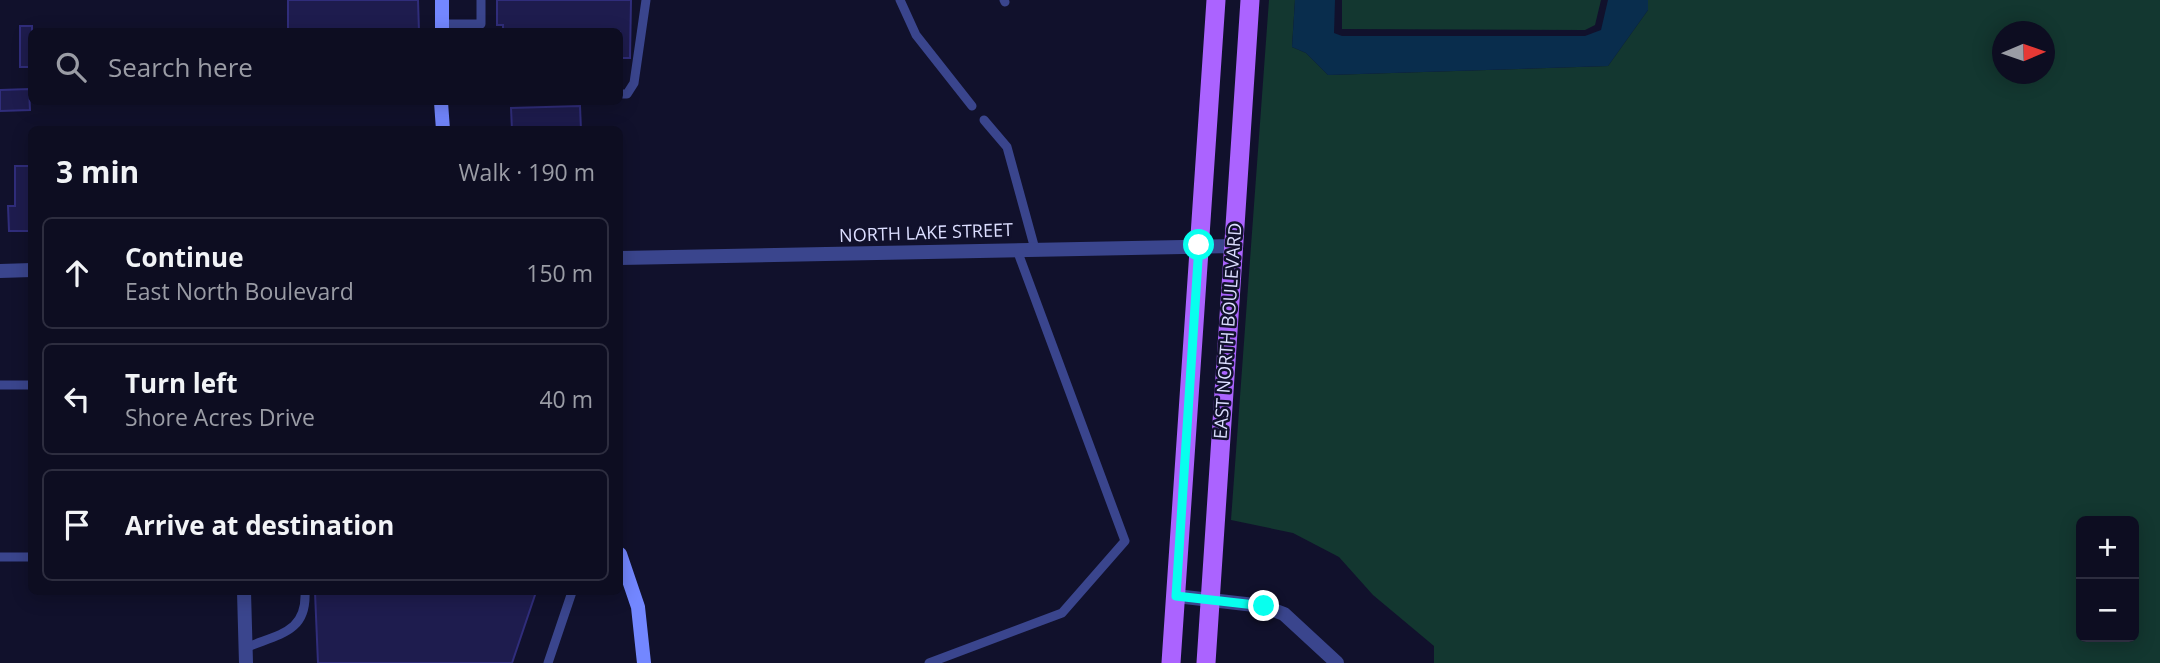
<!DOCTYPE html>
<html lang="en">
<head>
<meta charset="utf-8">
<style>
	:root { --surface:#0d0d21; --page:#16162a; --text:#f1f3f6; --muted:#9a9ca5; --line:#2d2d3f }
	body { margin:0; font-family:"Open Sans",sans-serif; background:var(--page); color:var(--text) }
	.controls { position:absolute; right:21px; bottom:21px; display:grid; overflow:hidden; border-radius:10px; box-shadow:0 4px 18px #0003 }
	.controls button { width:63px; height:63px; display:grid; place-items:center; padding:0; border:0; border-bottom:2px solid var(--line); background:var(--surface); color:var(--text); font:35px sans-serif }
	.compass { position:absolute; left:1992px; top:21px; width:63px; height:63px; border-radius:50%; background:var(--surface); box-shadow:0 4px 18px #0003; rotate:88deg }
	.stop { position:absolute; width:21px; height:21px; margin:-16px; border:5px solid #08ffee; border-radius:50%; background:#fff }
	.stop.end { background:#08ffee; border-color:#fff; box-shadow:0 2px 7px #0008 }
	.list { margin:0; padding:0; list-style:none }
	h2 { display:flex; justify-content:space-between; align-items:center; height:91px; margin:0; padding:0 28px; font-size:30px }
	h2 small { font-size:23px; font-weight:400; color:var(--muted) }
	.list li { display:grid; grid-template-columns:46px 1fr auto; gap:21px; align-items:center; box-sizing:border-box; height:112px; margin:0 14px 14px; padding:0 14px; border:2px solid var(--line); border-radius:10px }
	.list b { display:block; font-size:26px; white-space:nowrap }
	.list p { margin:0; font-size:23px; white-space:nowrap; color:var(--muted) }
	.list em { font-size:23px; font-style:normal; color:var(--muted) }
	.icon { flex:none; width:38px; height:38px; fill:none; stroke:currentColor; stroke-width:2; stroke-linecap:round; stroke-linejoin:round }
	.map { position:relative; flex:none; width:2160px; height:663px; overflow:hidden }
	.search { position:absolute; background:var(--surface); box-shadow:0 4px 18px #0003; left:28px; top:28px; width:595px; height:77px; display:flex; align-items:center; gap:18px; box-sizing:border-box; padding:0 24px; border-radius:10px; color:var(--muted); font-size:26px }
	.panel { position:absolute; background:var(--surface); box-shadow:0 4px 18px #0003; left:28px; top:126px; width:595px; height:469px; border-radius:10px }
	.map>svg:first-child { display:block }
</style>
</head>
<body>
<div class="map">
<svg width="2160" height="663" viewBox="0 0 2160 663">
	<rect width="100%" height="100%" fill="#11112c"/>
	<g fill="#133730" fill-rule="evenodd">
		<path d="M1269,0H1295L1292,47L1306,53L1328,75L1608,66L1648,10V0H2160V663H1434V646L1373,595L1339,557L1293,533L1231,520ZM2002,32H2044V74H2002ZM2081,521H2134V637H2081Z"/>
		<path d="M1342,0H1601L1595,25L1585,30L1342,29Z"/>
	</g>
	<path fill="#092d4d" d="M1295,0H1335L1334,33L1342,36H1585L1601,30L1608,0H1648V10L1608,66L1328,75L1306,53L1292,47Z"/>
	<g fill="#1e1c4e" stroke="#302d7b" stroke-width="2">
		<path d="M288,0H418L419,32H288Z"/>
		<path d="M497,0H631L630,58H620V32H503V25H497Z"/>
		<rect x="20" y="26" width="12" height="41"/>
		<path d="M29,89L30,110L0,111V90Z"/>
		<path d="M580,106L581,130H512L511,108Z"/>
		<path d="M15,166H32V231H9L8,206H15Z"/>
		<path d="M315,592H536L512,663H318Z"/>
	</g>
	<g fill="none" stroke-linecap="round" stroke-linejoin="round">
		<g stroke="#3a458d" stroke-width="9">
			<path d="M900,0L916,35L972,106"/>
			<path d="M1004,0L1005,2"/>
			<path d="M442,24H481V0"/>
			<path d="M620,94H627L634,83L646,0"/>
			<path d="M984,120L1007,147L1035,249"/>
			<path d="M0,385H32"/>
			<path d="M0,557H32"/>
			<path d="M245,648C278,634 307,633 305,592"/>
			<path d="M548,663L572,592"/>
			<path d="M929,663L1062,613L1125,541L1017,250"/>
		</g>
		<g stroke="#3a458d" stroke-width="14">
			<path d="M244,592L246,663"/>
			<path d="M1176,596L1263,606L1284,614L1337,663"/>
		</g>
		<g stroke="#3a458d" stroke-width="14">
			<path d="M620,258L1234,246"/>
			<path d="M0,271L32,270"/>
		</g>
		<g stroke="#7387ff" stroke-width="14">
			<path d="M442,32V0"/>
			<path d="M441,102L443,130"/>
			<path d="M620,554L638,607L644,663"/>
		</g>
		<g stroke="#ab63ff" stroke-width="19">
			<path d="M1171,663L1216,0"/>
			<path d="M1206,663L1250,0"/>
		</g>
	</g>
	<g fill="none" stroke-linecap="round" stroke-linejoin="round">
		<path stroke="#08ffee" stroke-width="9" d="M1199,245L1176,596L1264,606"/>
	</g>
	<g text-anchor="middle" stroke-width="5" stroke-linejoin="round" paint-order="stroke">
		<g font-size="18" fill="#dcdeff" stroke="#11112c">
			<text transform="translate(926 233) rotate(-2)" y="6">NORTH LAKE STREET</text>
			<text transform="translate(1228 331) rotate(-86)" y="6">EAST NORTH BOULEVARD</text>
		</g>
	</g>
</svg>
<div class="controls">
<button>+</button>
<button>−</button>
</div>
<svg class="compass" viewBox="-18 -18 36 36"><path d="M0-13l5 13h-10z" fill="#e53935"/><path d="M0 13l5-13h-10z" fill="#9a9ca5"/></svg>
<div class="stop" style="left:1199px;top:245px"></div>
<div class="stop end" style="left:1264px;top:606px"></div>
<div class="search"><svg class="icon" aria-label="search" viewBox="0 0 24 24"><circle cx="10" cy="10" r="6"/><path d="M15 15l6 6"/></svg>Search here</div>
<section class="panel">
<h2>3 min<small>Walk · 190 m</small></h2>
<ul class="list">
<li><svg class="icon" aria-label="ahead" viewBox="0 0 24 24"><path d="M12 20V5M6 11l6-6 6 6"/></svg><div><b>Continue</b><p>East North Boulevard</p></div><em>150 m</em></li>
<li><svg class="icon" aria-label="left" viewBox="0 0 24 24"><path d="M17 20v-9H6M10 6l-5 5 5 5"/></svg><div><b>Turn left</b><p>Shore Acres Drive</p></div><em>40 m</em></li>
<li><svg class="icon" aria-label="arrive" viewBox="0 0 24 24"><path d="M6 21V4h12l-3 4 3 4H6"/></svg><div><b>Arrive at destination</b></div></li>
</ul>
</section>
</div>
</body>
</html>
